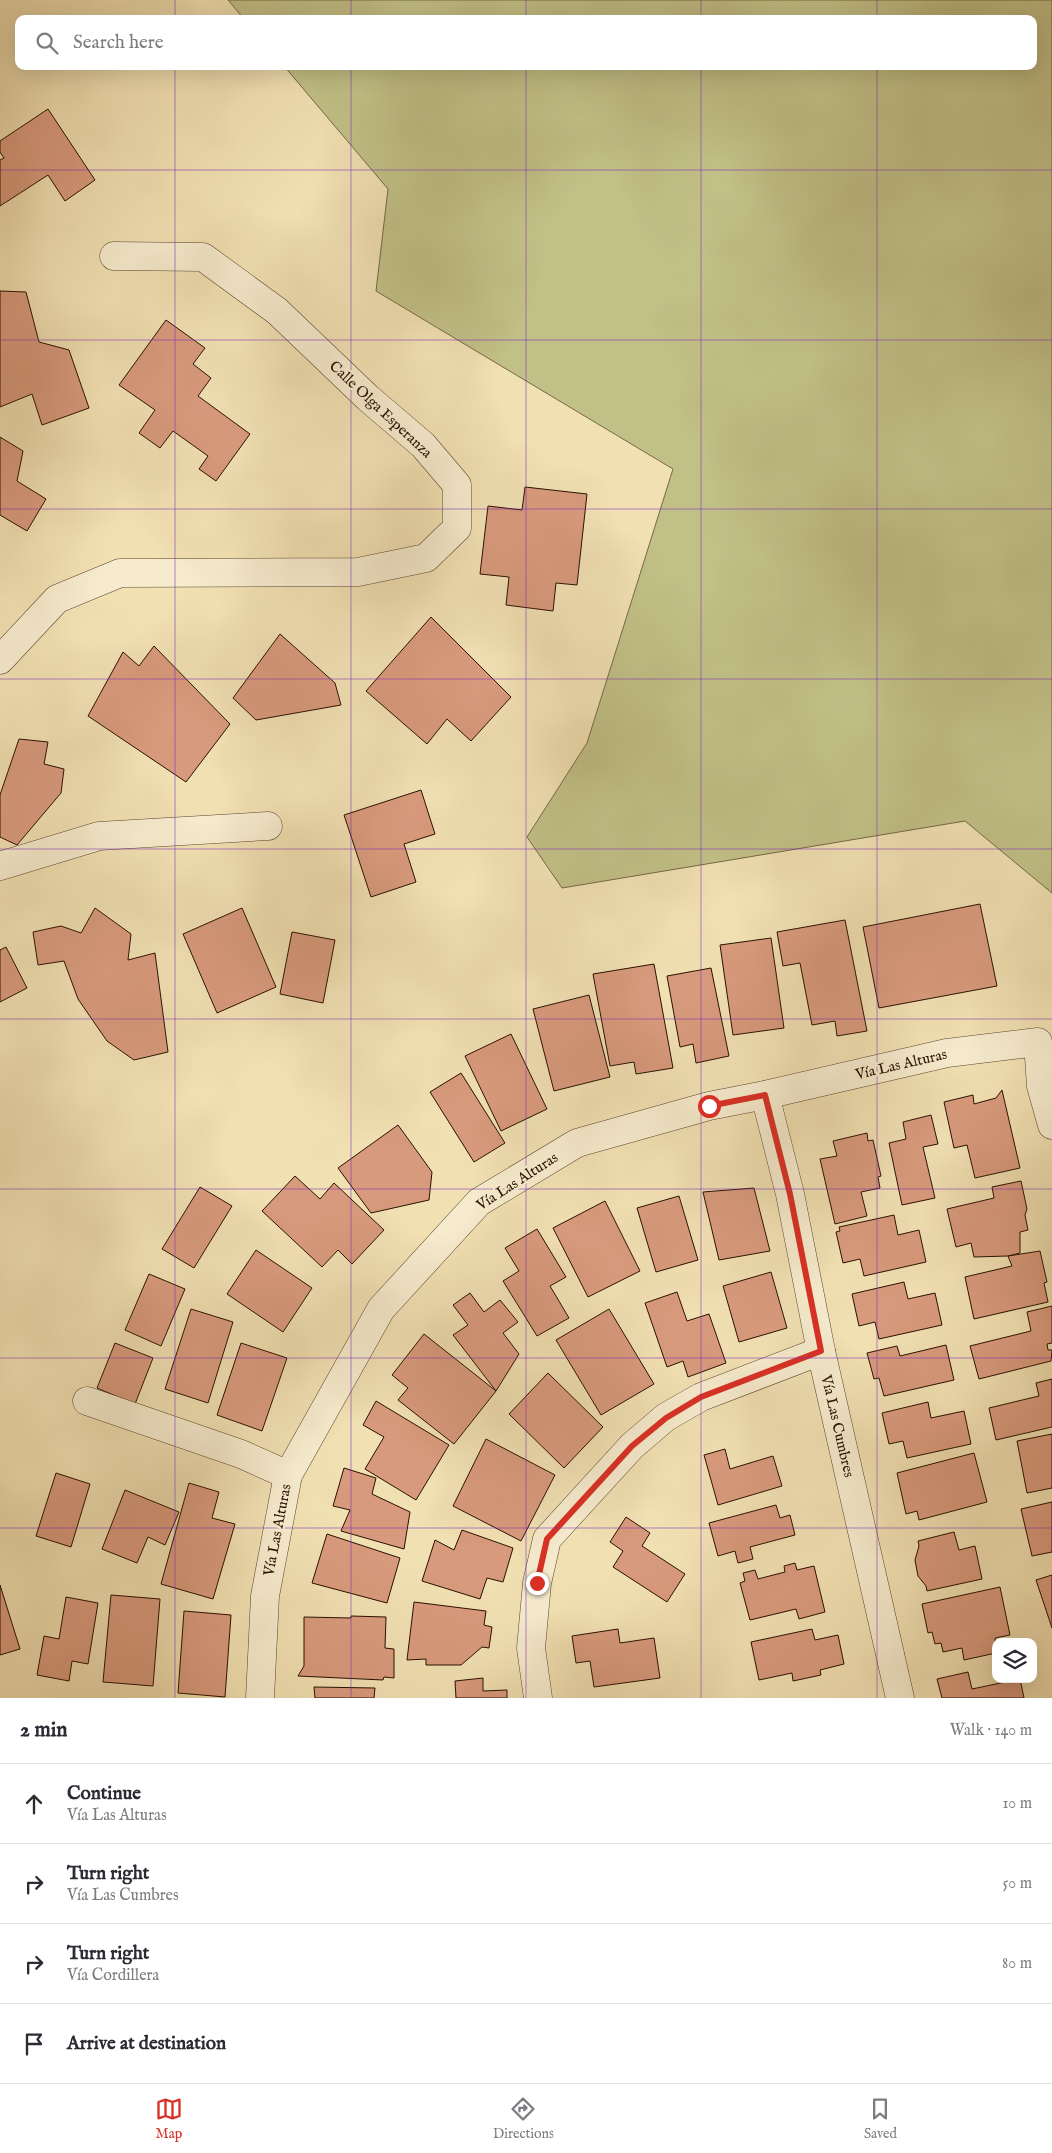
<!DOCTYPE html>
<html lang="en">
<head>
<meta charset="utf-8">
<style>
	:root { --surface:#fff; --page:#f2f2f3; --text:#2b2b33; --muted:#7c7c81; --line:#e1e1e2; --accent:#d93025 }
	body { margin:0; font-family:"IM FELL English",serif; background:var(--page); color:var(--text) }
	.controls { position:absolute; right:15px; bottom:15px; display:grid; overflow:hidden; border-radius:10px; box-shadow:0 5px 20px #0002 }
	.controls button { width:45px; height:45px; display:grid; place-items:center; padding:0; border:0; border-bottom:1px solid var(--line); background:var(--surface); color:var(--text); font:25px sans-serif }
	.stop { position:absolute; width:15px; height:15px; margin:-11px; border:4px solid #d93025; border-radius:50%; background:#fff }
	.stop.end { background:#d93025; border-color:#fff; box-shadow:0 1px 5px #0008 }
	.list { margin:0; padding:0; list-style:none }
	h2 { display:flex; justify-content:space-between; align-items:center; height:65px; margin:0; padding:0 20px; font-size:21px }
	h2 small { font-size:16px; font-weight:400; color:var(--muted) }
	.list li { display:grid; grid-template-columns:32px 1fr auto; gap:15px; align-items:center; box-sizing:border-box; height:80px; padding:0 20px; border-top:1px solid var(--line) }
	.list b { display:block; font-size:19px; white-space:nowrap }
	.list p { margin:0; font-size:16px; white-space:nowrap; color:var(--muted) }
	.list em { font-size:16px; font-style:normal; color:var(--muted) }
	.icon { flex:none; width:28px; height:28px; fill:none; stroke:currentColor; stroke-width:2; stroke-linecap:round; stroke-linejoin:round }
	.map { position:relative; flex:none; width:1052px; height:1698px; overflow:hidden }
	.search { position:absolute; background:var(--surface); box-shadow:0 5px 20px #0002; left:15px; right:15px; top:15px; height:55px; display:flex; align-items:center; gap:12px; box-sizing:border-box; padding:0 18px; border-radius:10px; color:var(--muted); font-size:19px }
	.sheet { height:385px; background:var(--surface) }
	nav { display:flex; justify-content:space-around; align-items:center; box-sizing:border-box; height:70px; border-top:1px solid var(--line); background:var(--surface); font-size:14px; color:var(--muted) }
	nav a { display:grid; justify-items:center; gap:2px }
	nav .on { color:var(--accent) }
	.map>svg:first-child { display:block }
</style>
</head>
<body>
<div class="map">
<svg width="1052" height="1698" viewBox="0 0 1052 1698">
	<rect width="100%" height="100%" fill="#f1e0b2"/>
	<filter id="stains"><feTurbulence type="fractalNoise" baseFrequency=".004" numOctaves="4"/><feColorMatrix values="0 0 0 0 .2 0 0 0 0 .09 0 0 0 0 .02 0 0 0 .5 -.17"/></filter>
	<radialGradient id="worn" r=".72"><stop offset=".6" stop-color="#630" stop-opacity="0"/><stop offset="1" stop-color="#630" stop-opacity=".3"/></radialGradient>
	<path fill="#c1c087" stroke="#756845" d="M228,0H1052V893L965,821L562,888L527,837L587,743L673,469L376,291L388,189L284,66H1033V19H244Z"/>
	<g fill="#d89a7c" stroke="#291003">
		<path d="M48,109L95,180L65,201L48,175L0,206V160L4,158L0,152V141Z"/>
		<path d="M0,291L26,292L39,342L69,350L89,408L42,425L32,394L0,407Z"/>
		<path d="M166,320L205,348L193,364L211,378L198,396L250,434L216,481L199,469L208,456L173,431L160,448L139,433L155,410L119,385Z"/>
		<path d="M0,437L23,451L17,481L46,499L27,531L0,515Z"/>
		<path d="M525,487L587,494L577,585L556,583L553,611L506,605L509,577L480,574L488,506L522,510Z"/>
		<path d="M431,617L511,697L471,741L447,719L427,744L366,691Z"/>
		<path d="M280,634L335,683L341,705L256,720L233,698Z"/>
		<path d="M154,646L230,724L186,782L88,716L123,652L139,666Z"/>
		<path d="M19,739L48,742L44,764L64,769L61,793L17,845L0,837V795Z"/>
		<path d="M421,790L435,834L404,844L416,882L371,897L344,815Z"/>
		<path d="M980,904L997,986L879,1008L863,927Z"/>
		<path d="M95,908L131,934L128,960L155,953L168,1052L134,1060L107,1041L78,999L64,961L38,965L33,932L61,926L81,933Z"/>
		<path d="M242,908L276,987L217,1013L183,934Z"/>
		<path d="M845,920L867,1031L837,1036L835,1021L812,1025L800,963L783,966L777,932Z"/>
		<path d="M292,932L335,940L323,1003L280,994Z"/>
		<path d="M771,938L784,1028L733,1035L720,945Z"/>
		<path d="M6,947L27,988L0,1002V950Z"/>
		<path d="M654,964L673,1068L636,1074L634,1062L610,1066L593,974Z"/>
		<path d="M711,968L729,1056L696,1063L693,1044L680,1047L667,976Z"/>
		<path d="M589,995L610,1077L554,1091L533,1009Z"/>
		<path d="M511,1034L547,1109L501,1131L465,1056Z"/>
		<path d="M461,1073L505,1143L474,1162L430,1092Z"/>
		<path d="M1002,1090L1020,1168L975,1178L967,1145L954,1148L944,1102L973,1095L974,1104L996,1098Z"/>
		<path d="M931,1115L938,1144L923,1147L935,1198L902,1205L889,1143L906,1139L903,1122Z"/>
		<path d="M398,1125L432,1172L429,1200L371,1213L338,1168Z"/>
		<path d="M867,1133L868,1141L873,1140L881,1176L878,1177L880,1188L861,1192L867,1216L835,1224L820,1159L837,1156L833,1141Z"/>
		<path d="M295,1176L320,1199L334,1183L384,1230L352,1264L338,1250L322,1267L262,1211Z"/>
		<path d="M1021,1181L1027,1209L1025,1215L1028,1230L1020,1232V1253L1008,1256L974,1257L971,1243L956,1247L947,1209L994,1198L992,1187Z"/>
		<path d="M200,1187L232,1206L194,1268L162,1249Z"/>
		<path d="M754,1188L770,1251L719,1260L703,1192Z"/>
		<path d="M679,1196L698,1260L656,1272L637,1208Z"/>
		<path d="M605,1201L640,1271L588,1297L553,1228Z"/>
		<path d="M894,1215L898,1235L919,1230L926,1262L864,1276L860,1259L843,1263L836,1232L840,1231L839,1227Z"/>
		<path d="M537,1229L566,1277L550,1286L569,1318L537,1336L503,1281L519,1271L505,1248Z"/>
		<path d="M256,1250L312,1288L283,1332L227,1294Z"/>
		<path d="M1040,1251L1047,1282L1044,1283L1048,1302L974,1319L965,1277L1012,1266L1008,1256Z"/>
		<path d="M771,1272L787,1328L739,1342L723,1286Z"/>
		<path d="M149,1274L185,1289L161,1346L125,1330Z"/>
		<path d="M904,1282L908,1299L935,1293L942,1325L879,1339L875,1322L859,1326L852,1294Z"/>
		<path d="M677,1292L687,1321L709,1314L726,1363L688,1377L683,1361L667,1367L645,1303Z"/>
		<path d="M470,1293L484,1312L500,1300L518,1322L503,1333L519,1354L496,1391L453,1335L468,1325L453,1305Z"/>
		<path d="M1052,1306V1343L1047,1344L1048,1350H1052L1051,1361L979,1379L970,1346L1031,1331L1027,1312Z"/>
		<path d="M191,1309L233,1322L208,1403L165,1389Z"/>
		<path d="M609,1309L654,1384L601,1415L556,1340Z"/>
		<path d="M424,1334L496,1391L454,1444L398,1400L408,1388L392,1375Z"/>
		<path d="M115,1343L153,1358L135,1404L97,1388Z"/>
		<path d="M241,1343L287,1358L262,1431L217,1415Z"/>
		<path d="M946,1345L954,1380L884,1396L879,1378L874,1379L867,1353L897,1346L900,1356Z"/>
		<path d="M548,1373L603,1427L564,1468L509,1414Z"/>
		<path d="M1052,1379V1427L996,1440L989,1408L1039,1396L1036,1383Z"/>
		<path d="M376,1401L449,1445L416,1500L365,1469L384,1437L363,1425Z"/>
		<path d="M928,1402L931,1418L964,1411L971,1444L907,1458L903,1441L889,1444L882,1413Z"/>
		<path d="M1052,1434V1488L1027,1493L1017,1441Z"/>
		<path d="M486,1439L555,1475L521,1541L453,1506Z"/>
		<path d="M725,1449L730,1469L773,1456L782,1486L718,1505L704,1455Z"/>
		<path d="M974,1453L987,1502L919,1520L917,1511L906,1514L897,1473Z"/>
		<path d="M344,1468L376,1478L372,1494L410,1512L404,1549L341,1531L350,1510L333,1506Z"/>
		<path d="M56,1473L90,1484L71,1547L36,1536Z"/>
		<path d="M189,1483L219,1492L212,1518L235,1524L213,1599L161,1584Z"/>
		<path d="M125,1490L179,1512L165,1545L148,1537L137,1563L102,1549Z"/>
		<path d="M1052,1502V1552L1032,1556L1021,1509Z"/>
		<path d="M776,1505L780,1518L790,1515L795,1535L750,1547L753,1559L738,1563L735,1551L718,1556L709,1523Z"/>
		<path d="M626,1517L650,1533L642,1546L685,1574L667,1602L613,1567L623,1551L610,1542Z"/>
		<path d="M462,1530L513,1548L503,1582L487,1578L480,1599L422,1581L435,1540L454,1550Z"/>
		<path d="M954,1532L959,1550L975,1546L982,1579L927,1591L926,1586L918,1576L915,1560L919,1546L918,1541Z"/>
		<path d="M327,1534L400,1558L387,1603L312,1583Z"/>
		<path d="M795,1563L797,1570L814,1566L825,1612L799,1619L796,1609L750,1620L740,1583L745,1581L743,1573L755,1570L758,1579L785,1572L784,1566Z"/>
		<path d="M1052,1575V1628L1036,1580Z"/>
		<path d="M0,1585L20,1649L0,1655Z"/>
		<path d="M1000,1587L1010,1635L995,1638L996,1653L964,1660L962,1648L943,1652L941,1643L935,1644L932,1632L928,1633L922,1604Z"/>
		<path d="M111,1595L160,1599L153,1686L103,1682Z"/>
		<path d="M66,1597L98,1603L88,1664L72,1661L69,1681L37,1675L44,1636L59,1639Z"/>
		<path d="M414,1602L486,1611L484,1625L492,1627L489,1648L482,1647L461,1665H426V1659L407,1660Z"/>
		<path d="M184,1611L231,1615L225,1697L178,1693Z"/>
		<path d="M351,1616L386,1617L385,1648L394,1649V1678L384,1677L383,1680L298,1676L304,1666V1617L351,1618Z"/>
		<path d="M618,1629L620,1643L654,1638L660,1678L594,1687L590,1661L576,1663L572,1636Z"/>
		<path d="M812,1629L815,1640L838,1635L844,1664L820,1670L821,1675L793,1681L792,1673L759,1680L751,1642Z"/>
		<path d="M968,1672L972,1689L1020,1679L1024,1698H942L937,1679Z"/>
		<path d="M483,1678V1691L507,1690V1698H456L455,1681Z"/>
		<path d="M314,1687L375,1688L374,1698H315Z"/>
	</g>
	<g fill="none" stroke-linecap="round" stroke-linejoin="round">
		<defs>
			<g id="street">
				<path d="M0,660L57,599L120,573L358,572L426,558L457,528V485L423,445L368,398L277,311L203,257L114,256"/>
				<path d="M0,866L99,836L268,826"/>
				<path d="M765,1095L790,1194L821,1351L900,1698"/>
				<path d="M87,1401L241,1454L288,1475"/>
				<path d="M260,1698L265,1596L288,1475L381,1309L479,1202L577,1143L709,1106L765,1095L947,1053L1038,1042L1041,1086L1052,1125"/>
				<path d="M538,1698L531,1648L537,1583L547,1539L632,1446L666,1417L701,1397L821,1351"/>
			</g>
		</defs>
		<use href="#street" stroke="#5b442f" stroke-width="29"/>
		<use href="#street" stroke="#f6ebcd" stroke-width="28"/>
	</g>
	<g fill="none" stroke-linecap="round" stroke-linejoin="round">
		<path stroke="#d93025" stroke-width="6" d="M537,1583L547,1539L632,1446L666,1418L701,1397L821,1351L790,1194L765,1095L709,1106"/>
	</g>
	<path fill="none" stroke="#7b2cbf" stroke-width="1" stroke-opacity="0.55" d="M175,0V19M351,0V19M526,0V19M701,0V19M877,0V19M175,66V1698M351,66V1698M526,66V1698M701,66V1698M877,66V1698M0,170H1052M0,340H1052M0,509H1052M0,679H1052M0,849H1052M0,1019H1052M0,1189H1052M0,1358H1052M0,1528H1052"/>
	<g text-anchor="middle" stroke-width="4.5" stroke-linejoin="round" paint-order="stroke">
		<g font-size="15" fill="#291003" stroke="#f6ebcd">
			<text transform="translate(381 409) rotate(43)" y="5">Calle Olga Esperanza</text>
			<text transform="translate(901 1064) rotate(-13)" y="5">Vía Las Alturas</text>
			<text transform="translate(517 1181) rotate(-33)" y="5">Vía Las Alturas</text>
			<text transform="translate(838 1426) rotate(77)" y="5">Vía Las Cumbres</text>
			<text transform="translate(277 1530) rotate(-79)" y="5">Vía Las Alturas</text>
		</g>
	</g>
	<rect width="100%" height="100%" filter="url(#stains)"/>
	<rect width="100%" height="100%" fill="url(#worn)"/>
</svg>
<div class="controls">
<button><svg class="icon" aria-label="layers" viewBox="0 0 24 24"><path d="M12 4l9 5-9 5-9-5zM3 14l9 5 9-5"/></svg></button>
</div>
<div class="stop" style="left:709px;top:1106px"></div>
<div class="stop end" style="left:537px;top:1583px"></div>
<div class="search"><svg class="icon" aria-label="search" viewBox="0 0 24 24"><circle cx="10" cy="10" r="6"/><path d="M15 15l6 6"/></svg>Search here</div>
</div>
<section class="sheet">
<h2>2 min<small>Walk · 140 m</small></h2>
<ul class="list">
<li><svg class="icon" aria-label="ahead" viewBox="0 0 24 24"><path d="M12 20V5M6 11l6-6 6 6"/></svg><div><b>Continue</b><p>Vía Las Alturas</p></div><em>10 m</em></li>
<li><svg class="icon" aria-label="right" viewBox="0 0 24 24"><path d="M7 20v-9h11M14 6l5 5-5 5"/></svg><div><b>Turn right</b><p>Vía Las Cumbres</p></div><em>50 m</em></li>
<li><svg class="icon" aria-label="right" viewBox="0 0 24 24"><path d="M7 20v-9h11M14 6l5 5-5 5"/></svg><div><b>Turn right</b><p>Vía Cordillera</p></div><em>80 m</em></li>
<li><svg class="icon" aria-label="arrive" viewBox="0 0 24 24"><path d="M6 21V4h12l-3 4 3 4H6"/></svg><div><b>Arrive at destination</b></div></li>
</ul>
</section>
<nav>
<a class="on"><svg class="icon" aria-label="map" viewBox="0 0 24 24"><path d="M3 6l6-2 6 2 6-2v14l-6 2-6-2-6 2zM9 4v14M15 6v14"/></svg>Map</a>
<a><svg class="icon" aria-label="directions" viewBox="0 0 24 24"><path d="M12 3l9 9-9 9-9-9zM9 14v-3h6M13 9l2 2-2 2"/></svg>Directions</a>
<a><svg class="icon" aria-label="saved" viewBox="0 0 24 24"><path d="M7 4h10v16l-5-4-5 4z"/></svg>Saved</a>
</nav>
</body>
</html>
